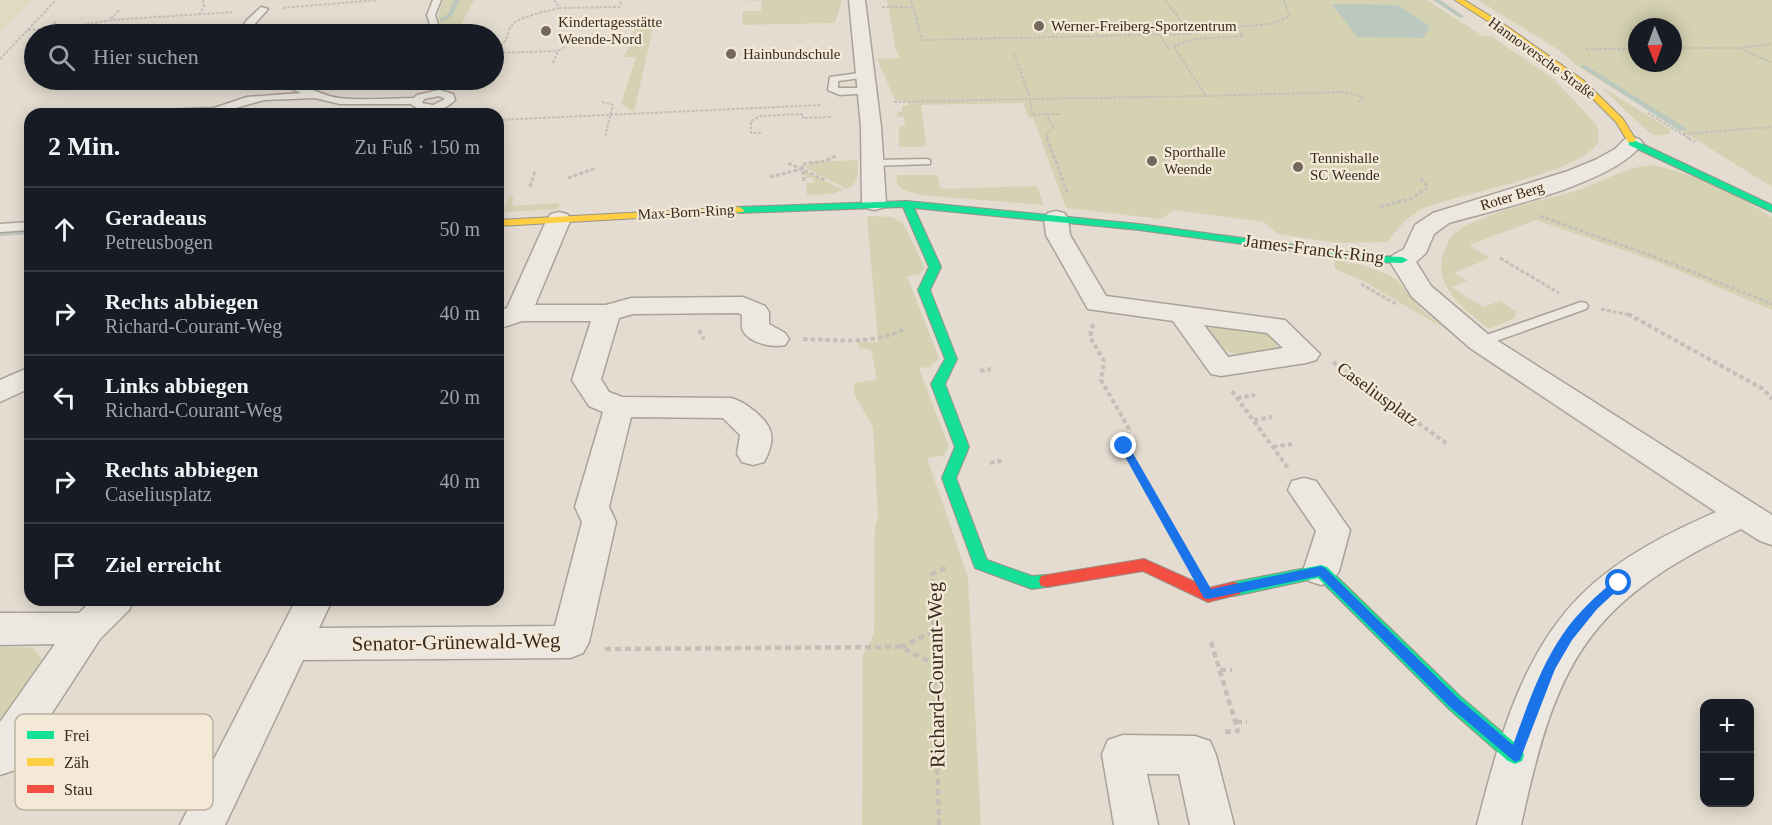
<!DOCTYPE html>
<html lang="de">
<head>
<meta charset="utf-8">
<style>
	:root { --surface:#171b24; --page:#242831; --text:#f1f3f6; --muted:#9ea1a6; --line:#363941 }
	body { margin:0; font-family:Georgia,serif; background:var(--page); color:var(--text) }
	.controls { position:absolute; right:18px; bottom:18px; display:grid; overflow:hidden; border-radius:12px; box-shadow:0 3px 15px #0003 }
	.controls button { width:54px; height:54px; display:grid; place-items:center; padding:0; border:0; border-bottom:2px solid var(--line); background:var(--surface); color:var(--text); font:30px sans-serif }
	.compass { position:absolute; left:1628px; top:18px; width:54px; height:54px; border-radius:50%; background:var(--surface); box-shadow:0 3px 15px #0003; rotate:179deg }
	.stop { position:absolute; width:18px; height:18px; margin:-14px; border:4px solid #1a73e8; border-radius:50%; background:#fff }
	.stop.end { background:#1a73e8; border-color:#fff; box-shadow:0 2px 6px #0008 }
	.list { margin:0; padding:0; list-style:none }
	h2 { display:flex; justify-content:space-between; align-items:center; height:78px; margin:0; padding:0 24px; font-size:26px }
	h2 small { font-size:20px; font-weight:400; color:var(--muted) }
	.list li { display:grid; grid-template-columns:39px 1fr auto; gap:18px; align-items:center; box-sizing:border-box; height:84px; padding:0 24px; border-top:2px solid var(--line) }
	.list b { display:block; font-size:22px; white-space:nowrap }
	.list p { margin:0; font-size:20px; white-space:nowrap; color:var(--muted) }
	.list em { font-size:20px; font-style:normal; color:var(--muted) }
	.icon { flex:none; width:33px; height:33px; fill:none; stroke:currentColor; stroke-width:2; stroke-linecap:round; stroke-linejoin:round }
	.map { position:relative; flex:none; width:1772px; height:825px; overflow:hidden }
	.search { position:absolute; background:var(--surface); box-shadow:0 3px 15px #0003; left:24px; top:24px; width:480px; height:66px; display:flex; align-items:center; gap:15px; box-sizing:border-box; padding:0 21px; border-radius:33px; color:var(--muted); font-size:22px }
	.panel { position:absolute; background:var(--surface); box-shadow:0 3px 15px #0003; left:24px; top:108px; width:480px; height:498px; border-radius:18px }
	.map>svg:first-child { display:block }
</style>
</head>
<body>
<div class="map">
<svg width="1772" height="825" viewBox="0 0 1772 825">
	<rect width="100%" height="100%" fill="#e4dcd0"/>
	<path fill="#e2d9c2" d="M0,0H33L0,34Z"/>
	<g fill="#d5d2b3" fill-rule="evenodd">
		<path d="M443,0H474L456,34H446L438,23L439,11Z"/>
		<path d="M736,0H842V1L835,23L742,25L743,11H761L762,1Z"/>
		<path d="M887,0H1427L1483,36H1491L1554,79L1596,124C1598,130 1600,136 1598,142C1583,173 1457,194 1424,208C1409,215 1397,229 1388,242L1338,243L1278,234L1264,222L1174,210L1161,219L1066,208L1033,118H1028L1023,103L921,105L926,145L922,147H899V126H905L904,117H898L897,112H902V106L909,105L906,101L895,100L877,59L899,58L898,52L896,51Z"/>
		<path d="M1478,0H1772V187L1579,67L1557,49ZM1637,27H1673V63H1637Z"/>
		<path d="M653,27L634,112L621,104L636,57H623L629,48L635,28Z"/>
		<path d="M1600,86L1670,129L1669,134C1664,135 1659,136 1654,135C1649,134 1609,94 1600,86Z"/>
		<path d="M857,160C858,173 860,182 847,189L804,167L813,162Z"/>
		<path d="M1650,165C1692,172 1736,194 1772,217V310L1660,263L1536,220L1469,245L1490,258L1454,273L1467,281L1451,287L1483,307L1500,301L1516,311L1515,318L1489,329C1464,310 1428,281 1446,248C1447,245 1449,239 1452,236C1472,215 1543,200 1572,192C1599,184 1622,168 1650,165Z"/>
		<path d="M804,171L844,190L831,194L807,195L806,183H814L813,178H805Z"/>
		<path d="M896,175H937L941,189L1037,186L1044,205L921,195L906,191L898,186Z"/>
		<path d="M514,196L511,206L560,203L558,209L504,212L509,197Z"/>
		<path d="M867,216L892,217L903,223L925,268L919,274L907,276L939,358L930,367L919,368L949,447L943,456L927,458L968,577L981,825H862L863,655L874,634L875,526L878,517L873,427L854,394V383L877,379L871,350L859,347L858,342H878Z"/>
		<path d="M1334,260L1362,265L1389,275L1398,281L1420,308L1445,329L1361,280L1335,269Z"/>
		<path d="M1212,326L1267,332L1273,336L1278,347L1275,351C1242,357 1229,361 1207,331Z"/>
		<path d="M0,647H33L43,661L0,722Z"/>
	</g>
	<path fill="#bbc8be" d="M1332,4L1397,5L1430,26L1423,38L1357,37Z"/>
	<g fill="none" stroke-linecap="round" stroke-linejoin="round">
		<g fill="#bbc8be" fill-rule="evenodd">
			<path d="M454,0H460C455,10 452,21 440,21V19L448,14Z"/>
			<path d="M1433,0H1440L1465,17L1460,18Z"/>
			<path d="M1581,65H1585L1687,129L1680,131L1581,67Z"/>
			<path d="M30,228V234L0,236V230Z"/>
		</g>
		<defs>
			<g id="lane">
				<path d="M433,0H441L435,15L441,34H433L427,15Z"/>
				<path d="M261,7L268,9L246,34H238L247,20Z"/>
				<path d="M866,72L869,73V77L838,81V88H869L872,89V93L840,95L828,90L830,77Z"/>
				<path d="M272,80C295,77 316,95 339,98C363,101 390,98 414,98L417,95L439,90L453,94L455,100C444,112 424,115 411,104H340L315,98L264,100L215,114L155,113L160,110L214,108L247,97L301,93ZM439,96L445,99L433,105L422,103L424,99Z"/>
				<path d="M926,159L930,160V164L874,166L869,163L874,160Z"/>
				<path d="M30,222V230L0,232V224Z"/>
				<path d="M1581,302L1586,303L1588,306L1586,309L1485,345L1480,346L1473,342L1475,339Z"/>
			</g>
			<g id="street">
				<path d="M849,0H865L881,127L886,203L882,208L874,210L866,208L862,203L861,127Z"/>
				<path d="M1632,137L1639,139L1643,143C1614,184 1498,209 1449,223L1434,234L1426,253L1416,262L1431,286L1490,336L1772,515V545L1760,541L1741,529C1586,602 1556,663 1521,825H1477C1498,744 1520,656 1581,595C1618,558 1668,533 1716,512L1470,348L1412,297L1389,260L1393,255L1404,249L1415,225L1433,213L1568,171L1595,160L1615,149L1625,139Z"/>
				<path d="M1056,211L1064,213L1068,218L1070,235L1106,296L1285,320L1320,354L1316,360L1306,363L1221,376L1211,374L1173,321L1088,309L1046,235L1044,218L1048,213ZM1204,325L1267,333L1283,348L1228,357Z"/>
				<path d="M559,212L567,214L571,219L535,305H606L631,298L743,297L765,306L769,312V324L785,333L789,339L785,345C772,348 750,343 743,331C741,326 742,321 742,315L738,313L633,314L619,318L601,379L609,392L622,397L731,398C744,401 765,417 770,430C774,439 769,454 764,462L753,465L742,462L737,454L740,435L723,418L631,417L609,507L616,522L589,642L583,653L570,658L303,660L225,825H180L296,600H332L319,628L555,626L582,522L575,507L603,412L589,406L572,380L591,321H522L498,329V311L507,308L547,219L551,214Z"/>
				<path d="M30,367V388L0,402V380Z"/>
				<path d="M1304,478L1316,481L1350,530L1339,571L1333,581L1321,585L1309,581L1303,571L1316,531L1288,490L1292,481Z"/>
				<path d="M92,600H134L129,610L100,639L15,770L0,775V722L55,644L0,645V613H79Z"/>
				<path d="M1123,735L1195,736L1210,741L1216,755L1234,825H1190L1179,774H1147L1158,825H1114L1102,754L1108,740Z"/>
			</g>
			<g id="fast">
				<path d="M1628,138H1634L1636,141L1772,205V212L1629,145Z"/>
				<path d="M907,201L1139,224L1376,256L1402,257L1408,260L1402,263L1376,262L1139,230L914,208L941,267L930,290L957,359L945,384L969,447L956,478L987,560L1032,576L1047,575L1053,576L1055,581L1053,586L1032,589L975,568L942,478L955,447L931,384L945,359L918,290L929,267L903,207L739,213L734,210L739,207Z"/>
				<path d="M1321,565L1327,567L1461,697L1522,749L1524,755L1522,761L1515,764L1508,761L1449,709L1318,578L1234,596L1228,594L1226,589L1228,584L1234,582Z"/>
			</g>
			<g id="slow">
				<path d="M1455,0H1464L1505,25L1583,80L1623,119L1636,140L1634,142H1628L1616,122L1577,83L1526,46Z"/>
				<path d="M739,207L744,210L743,212L498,226V220Z"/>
			</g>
			<path id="jam" d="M1144,559L1209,588L1234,582L1240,584L1242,589L1240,594L1208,602L1143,571L1047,587L1041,586L1039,581L1041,576L1047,575Z"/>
		</defs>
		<use href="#lane" stroke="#aaa298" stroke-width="3"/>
		<use href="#street" stroke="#aaa298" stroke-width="3"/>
		<use href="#fast" stroke="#999188" stroke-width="2"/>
		<use href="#slow" stroke="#999188" stroke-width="2"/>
		<use href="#jam" stroke="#999188" stroke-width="2"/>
		<g stroke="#c5bfb8" stroke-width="2" stroke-dasharray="3 1.5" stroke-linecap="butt">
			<path d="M554,0L560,8L619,7L622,0"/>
			<path d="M911,0L922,40L1191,34L1165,0"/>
			<path d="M882,7H913"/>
			<path d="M283,8L378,0"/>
			<path d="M199,15L204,6L203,0"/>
			<path d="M111,19L120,9"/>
			<path d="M51,27L57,20"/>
			<path d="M28,30L73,27L111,20L234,12"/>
			<path d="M1160,35L1169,49"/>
			<path d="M1673,48H1740L1772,44"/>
			<path d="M1740,48L1772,63"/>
			<path d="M1586,49H1637"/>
			<path d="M494,52C510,41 504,36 513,24C520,16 549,11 560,8"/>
			<path d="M494,53L558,51"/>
			<path d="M0,59L56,0"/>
			<path d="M553,63L558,51L574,41"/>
			<path d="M1206,96L1345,92L1363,97L1358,104"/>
			<path d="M602,102L613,105L605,137"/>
			<path d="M894,102L1030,99L1014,52"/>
			<path d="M1648,113L1690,139"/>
			<path d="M1047,114H1059"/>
			<path d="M498,120L821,105"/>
			<path d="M761,133H751V121L761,116L803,114V118L832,117"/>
			<path d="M1683,134L1772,127"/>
			<path d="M1048,139L1046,135L1053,128L1047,114L1032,115L1030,99L1206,96L1173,46L1195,39L1243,36L1235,27L1271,24L1290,16L1283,0"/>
		</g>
		<g stroke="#c5bfb8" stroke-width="3" stroke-dasharray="4 2" stroke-linecap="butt">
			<path d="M1047,138L1068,194"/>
			<path d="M1688,138L1695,142"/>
			<path d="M788,163L825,180"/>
			<path d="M770,177L801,169"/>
			<path d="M568,178L596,168"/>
			<path d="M804,181L802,164L825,161L836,156"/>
			<path d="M530,187L535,171"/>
			<path d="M1380,207L1412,198L1428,187L1419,177"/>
			<path d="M1540,216L1658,258L1772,304"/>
			<path d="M1500,258L1559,293"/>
			<path d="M1361,284L1396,304"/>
			<path d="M1601,309L1630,315"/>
		</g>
		<g stroke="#c5bfb8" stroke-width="4" stroke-dasharray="4.5 3" stroke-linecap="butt">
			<path d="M1628,314L1763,389L1772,399"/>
			<path d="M1093,324L1090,337L1104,361L1101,380L1129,429L1124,446L1177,540"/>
			<path d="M699,330L704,339"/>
			<path d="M803,339C839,340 874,345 907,328"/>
			<path d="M1333,362L1446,443"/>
			<path d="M980,371L991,369"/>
			<path d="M1232,391L1288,468"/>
			<path d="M1237,398L1255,395"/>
			<path d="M1254,420L1272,417"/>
			<path d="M1273,447L1292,444"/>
			<path d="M990,463L1005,460"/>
		</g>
		<g stroke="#c5bfb8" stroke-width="4.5" stroke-dasharray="6 4" stroke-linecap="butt">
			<path d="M1176,538L1181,547"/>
			<path d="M933,631L901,647L934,664"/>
			<path d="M1211,642L1238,731L1222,732"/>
			<path d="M605,649L901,647"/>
			<path d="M1220,670H1232"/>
			<path d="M1236,722H1247"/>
			<path d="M939,825L932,574L948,567"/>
		</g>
		<use href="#lane" fill="#ece8e1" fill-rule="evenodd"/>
		<use href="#street" fill="#ece8e1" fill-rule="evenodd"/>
		<use href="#fast" fill="#16e098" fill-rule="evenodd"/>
		<use href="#slow" fill="#ffcf43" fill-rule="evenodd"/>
		<use href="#jam" fill="#f24e42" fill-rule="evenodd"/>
	</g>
	<path fill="#1a73e8" d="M1124,442L1127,443L1211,589L1321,566L1325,568L1459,699L1513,745C1527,707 1540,667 1563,634C1577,613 1596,596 1615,580L1619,578L1625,583L1597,609L1572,640L1555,669L1520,760L1515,762L1450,707L1319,576L1208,599L1204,598L1119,446Z"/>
	<g fill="#74685e" stroke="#f4e9d7" stroke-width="2">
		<circle cx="1039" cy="26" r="6"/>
		<circle cx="546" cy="31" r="6"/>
		<circle cx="731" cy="54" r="6"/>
		<circle cx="1152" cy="161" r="6"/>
		<circle cx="1298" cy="167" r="6"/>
	</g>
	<g text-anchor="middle" stroke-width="4.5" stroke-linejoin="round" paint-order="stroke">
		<g font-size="15" fill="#382a21" stroke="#f4e9d7" text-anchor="start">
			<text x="558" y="27">Kindertagesstätte<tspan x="558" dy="17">Weende-Nord</tspan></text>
			<text x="1051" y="31">Werner-Freiberg-Sportzentrum</text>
			<text x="743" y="59">Hainbundschule</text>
			<text x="1164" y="157">Sporthalle<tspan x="1164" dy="17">Weende</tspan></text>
			<text x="1310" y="163">Tennishalle<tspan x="1310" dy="17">SC Weende</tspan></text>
		</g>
		<g font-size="15" fill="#382a21" stroke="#f4e9d7">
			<text transform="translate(1542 58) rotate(36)" y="5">Hannoversche Straße</text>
			<text transform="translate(1512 196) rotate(-17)" y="5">Roter Berg</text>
			<text transform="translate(686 212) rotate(-3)" y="5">Max-Born-Ring</text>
		</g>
		<g font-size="18" fill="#382a21" stroke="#f4e9d7">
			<text transform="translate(1314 249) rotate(7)" y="6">James-Franck-Ring</text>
			<text transform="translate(1378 394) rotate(36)" y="6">Caseliusplatz</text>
		</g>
		<g font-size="21" fill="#382a21" stroke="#f4e9d7">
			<text transform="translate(456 642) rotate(-1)" y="7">Senator-Grünewald-Weg</text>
			<text transform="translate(936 675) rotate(-91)" y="7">Richard-Courant-Weg</text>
		</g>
	</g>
	<rect x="15" y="714" width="198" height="96" rx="9" fill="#f4e9d7" stroke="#bcb0a0" stroke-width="1.5"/>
	<rect x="27" y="731" width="27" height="8" fill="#16e098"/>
	<rect x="27" y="758" width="27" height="8" fill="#ffcf43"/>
	<rect x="27" y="785" width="27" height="8" fill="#f24e42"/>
	<g font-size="16" fill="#382a21">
		<text x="64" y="741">Frei</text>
		<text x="64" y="768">Zäh</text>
		<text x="64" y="795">Stau</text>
	</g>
</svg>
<div class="controls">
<button>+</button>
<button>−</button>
</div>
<svg class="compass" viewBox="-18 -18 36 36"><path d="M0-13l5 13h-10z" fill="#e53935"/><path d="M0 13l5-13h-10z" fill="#9ea1a6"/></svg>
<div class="stop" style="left:1619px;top:583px"></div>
<div class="stop end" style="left:1124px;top:446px"></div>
<div class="search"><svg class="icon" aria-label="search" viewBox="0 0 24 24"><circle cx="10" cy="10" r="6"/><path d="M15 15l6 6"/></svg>Hier suchen</div>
<section class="panel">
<h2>2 Min.<small>Zu Fuß · 150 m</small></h2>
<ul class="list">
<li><svg class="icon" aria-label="ahead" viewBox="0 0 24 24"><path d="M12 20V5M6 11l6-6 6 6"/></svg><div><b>Geradeaus</b><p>Petreusbogen</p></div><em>50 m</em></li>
<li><svg class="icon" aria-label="right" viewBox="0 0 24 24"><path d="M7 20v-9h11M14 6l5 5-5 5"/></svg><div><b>Rechts abbiegen</b><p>Richard-Courant-Weg</p></div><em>40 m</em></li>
<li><svg class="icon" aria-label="left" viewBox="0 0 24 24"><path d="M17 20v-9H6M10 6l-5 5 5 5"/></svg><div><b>Links abbiegen</b><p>Richard-Courant-Weg</p></div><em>20 m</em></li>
<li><svg class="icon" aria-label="right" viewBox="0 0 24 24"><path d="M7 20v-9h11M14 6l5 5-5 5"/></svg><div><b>Rechts abbiegen</b><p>Caseliusplatz</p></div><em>40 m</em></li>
<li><svg class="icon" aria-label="arrive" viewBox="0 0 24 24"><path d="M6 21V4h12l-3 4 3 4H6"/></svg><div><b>Ziel erreicht</b></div></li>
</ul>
</section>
</div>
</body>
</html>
